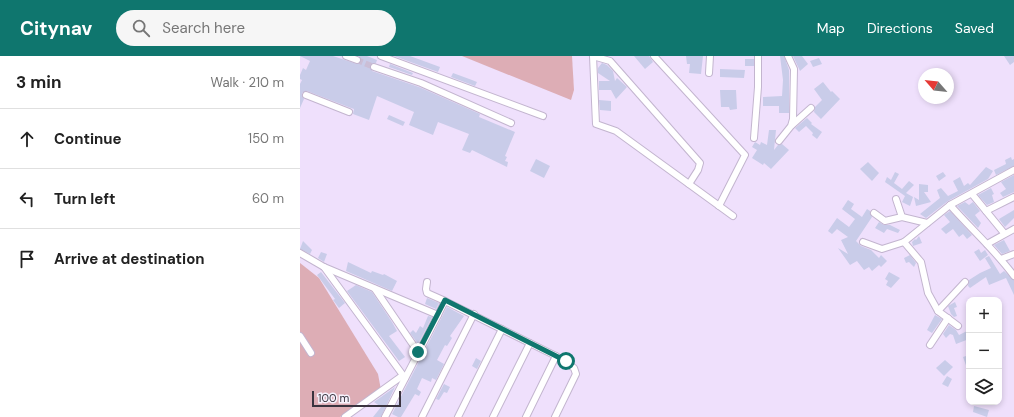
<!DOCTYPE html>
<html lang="en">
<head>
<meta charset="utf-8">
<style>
	:root { --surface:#fff; --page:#f6f6f6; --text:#222; --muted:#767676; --line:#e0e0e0; --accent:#0f766e }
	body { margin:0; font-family:"DM Sans",sans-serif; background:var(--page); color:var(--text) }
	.controls { position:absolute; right:12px; bottom:12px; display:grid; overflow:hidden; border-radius:8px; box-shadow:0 2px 6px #0003 }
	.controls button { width:36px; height:36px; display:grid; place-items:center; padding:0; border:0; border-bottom:1px solid var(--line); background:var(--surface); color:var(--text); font:20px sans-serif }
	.compass { position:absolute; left:618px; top:12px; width:36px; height:36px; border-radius:50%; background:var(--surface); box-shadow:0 2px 6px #0003; rotate:298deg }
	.scale { position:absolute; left:12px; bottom:10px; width:89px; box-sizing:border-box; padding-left:4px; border:2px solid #3a343f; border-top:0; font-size:11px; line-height:14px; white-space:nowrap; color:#3a343f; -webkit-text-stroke:3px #f7f2fd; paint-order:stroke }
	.stop { position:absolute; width:12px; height:12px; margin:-9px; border:3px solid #0f766e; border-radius:50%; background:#fff }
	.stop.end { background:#0f766e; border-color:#fff; box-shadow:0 1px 4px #0008 }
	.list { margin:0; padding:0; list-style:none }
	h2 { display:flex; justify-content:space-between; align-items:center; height:52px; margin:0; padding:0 16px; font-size:17px }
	h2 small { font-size:13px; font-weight:400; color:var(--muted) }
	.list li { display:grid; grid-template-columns:26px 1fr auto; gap:12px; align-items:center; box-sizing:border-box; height:60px; padding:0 16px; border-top:1px solid var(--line) }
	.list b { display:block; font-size:15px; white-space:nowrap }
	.list em { font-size:13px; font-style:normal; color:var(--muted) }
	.icon { flex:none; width:22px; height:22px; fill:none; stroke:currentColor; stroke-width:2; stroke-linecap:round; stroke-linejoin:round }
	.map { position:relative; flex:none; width:714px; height:361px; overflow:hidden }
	header { display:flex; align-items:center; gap:24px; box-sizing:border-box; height:56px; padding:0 20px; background:var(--accent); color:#fff }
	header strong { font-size:19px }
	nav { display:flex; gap:22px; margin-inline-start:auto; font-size:14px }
	.search { width:280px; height:36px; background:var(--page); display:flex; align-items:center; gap:10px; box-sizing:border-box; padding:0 14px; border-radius:22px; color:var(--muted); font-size:15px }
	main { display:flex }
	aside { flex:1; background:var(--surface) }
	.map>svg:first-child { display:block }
</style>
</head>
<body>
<header>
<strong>Citynav</strong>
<div class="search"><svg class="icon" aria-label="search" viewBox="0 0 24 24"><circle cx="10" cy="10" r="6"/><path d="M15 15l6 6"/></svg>Search here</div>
<nav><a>Map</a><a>Directions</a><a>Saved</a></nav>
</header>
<main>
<aside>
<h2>3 min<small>Walk · 210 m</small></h2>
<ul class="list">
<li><svg class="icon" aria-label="ahead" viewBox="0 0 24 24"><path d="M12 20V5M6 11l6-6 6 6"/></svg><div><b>Continue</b></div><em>150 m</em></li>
<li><svg class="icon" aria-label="left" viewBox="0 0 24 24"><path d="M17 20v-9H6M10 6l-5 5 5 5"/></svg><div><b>Turn left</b></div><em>60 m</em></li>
<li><svg class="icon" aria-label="arrive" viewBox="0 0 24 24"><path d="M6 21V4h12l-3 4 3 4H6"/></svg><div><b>Arrive at destination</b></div></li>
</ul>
</aside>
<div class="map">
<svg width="714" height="361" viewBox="0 0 714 361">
	<rect width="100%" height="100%" fill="#efe0fc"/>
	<g fill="#ddadb5">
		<path d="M162,0H272L274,34L271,44Z"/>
		<path d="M0,207L19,222L78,318L81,334L40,361H0Z"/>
	</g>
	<g fill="#c9cce9">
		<path d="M0,0H33L57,8L61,5L59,0H67L77,4L76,7L70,9L72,15L119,31L180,58L179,61L215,76L205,100L207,101L205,105L208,106L207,111L172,94L170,97L162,94L169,78L138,66L133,79L109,69L114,56L77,40L69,64L53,58L54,53L51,52L7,35L2,37L4,43L0,52V28L2,24L0,23V19L3,12L6,14L10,5Z"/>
		<path d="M94,0H110L140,11L138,16Z"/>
		<path d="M334,0H349L353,6L345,13Z"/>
		<path d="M386,0H403L401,18L389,17L390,8H387Z"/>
		<path d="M480,0H484L489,14V57H479V50H463V41L482,40L483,24Z"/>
		<path d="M493,0H502L508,8L500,15Z"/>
		<path d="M704,0H714V6L710,9Z"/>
		<path d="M519,2L522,8L513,11L510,5Z"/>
		<rect x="445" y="3" width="9" height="7"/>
		<path d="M302,7L307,9L313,15L315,25L317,22L327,31L316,43L311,34H299V25H310L298,17V12Z"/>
		<path d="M90,8L113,17L112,19L89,11Z"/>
		<path d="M420,13L445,14L444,22L420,21Z"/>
		<path d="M153,17L172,24L177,26L175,30L151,21Z"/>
		<path d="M523,26L531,36L532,35L540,43L521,63L514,56L515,51L522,44L514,33Z"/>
		<path d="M420,34H436L437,53L430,54L429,51H421Z"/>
		<path d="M299,44L311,45V55L300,54Z"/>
		<path d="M89,59L105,66L103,70L87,63Z"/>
		<path d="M507,62L512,67L511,68L522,76L517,83L512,79L513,77L506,70L499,76L495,72Z"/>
		<path d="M469,74H476L474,94L478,89L482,88L489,94L471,113L464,107L463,109L452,102L457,94L452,91L455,86L460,89L461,86L467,89Z"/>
		<path d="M711,101L712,104L714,103V110L696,119L694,114L706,108L705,104Z"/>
		<path d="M236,103L250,110L244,122L230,115Z"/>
		<path d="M568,106L579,117L572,125L560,113Z"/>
		<path d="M686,111L693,115L688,123L648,145L626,162L620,158L640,142L637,134L641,132L648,140L658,135L653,125L660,121L664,130L668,127L670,129Z"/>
		<path d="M595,116L599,118L594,127L602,133L609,125L614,129L606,137L613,141L610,150L602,146L605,140L585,126L587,121L591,124Z"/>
		<path d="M643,116L646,120L639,125L636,120Z"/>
		<path d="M714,119V136L703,141L700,137L706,133L701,126Z"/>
		<path d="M619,128L628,129V136H624L631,146L616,150L614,141L619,144Z"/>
		<path d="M691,132L694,138L692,139L694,146L687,149L678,139Z"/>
		<path d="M548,144L554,148L551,153L562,161L567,153L570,155L572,161L556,185L561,190L571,194L579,202L581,199L587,205L581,211L579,209L572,215L569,211L564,214L557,205L550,209L538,192L548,198L541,184L548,181L537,173L532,178L528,175L537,162L549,171L555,163L542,153Z"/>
		<path d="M665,146L669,149L673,146L680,155L675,159L681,167L678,172L657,150Z"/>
		<path d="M714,154V162L705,171L699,163Z"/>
		<path d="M650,155L672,179L667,183L663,178L659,181L653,173L646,178L641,173L650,166L644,159Z"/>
		<path d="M579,166L584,169H590L600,174L598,177L587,173L584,177L575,172Z"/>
		<path d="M619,180L622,187L613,190L612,186L615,183L616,184Z"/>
		<path d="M704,184L710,195L702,198L694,189Z"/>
		<path d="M3,185L12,194L10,198L0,193Z"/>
		<path d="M679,193L681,197L685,194L688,199L680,205L674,196Z"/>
		<path d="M21,196L27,198L24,206L18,202Z"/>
		<path d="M610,199L616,207L614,211L609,206L606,207L604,202Z"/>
		<path d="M689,200L700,218L704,215L714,224V239L706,222L689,229L686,221L670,232L668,230L669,224L680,217L691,212L685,202Z"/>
		<path d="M48,206L71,217L72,215L83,219L84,218L97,225L92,235L46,215Z"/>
		<path d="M21,216L45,247L39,252L33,244L35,243L17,219Z"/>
		<path d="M589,216L600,222L591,232L586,229L588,225L585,223Z"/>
		<path d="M56,229L72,236L92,266L97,275L89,280L105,301L99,305L47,235Z"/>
		<path d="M127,242L139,247L136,253L125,248Z"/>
		<path d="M655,246L657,251L654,252L657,260L654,261L651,258L648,250Z"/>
		<path d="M147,251L164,260L150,280L152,282L147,290L145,289L137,304L144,308L136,324L132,322L131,326L122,322L117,333L121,336L119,340L115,338L101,361H98L92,358Z"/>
		<path d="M635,259L642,263L632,277L627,274Z"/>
		<path d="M128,260L132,261L118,288L110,277L113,274L116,277L120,270L123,272Z"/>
		<path d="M649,269L656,274L659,279L669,274V283L656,288L653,279L650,278L646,282L643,278Z"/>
		<path d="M669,299V315H668L663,301Z"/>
		<path d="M176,302L181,305L177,313L172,310Z"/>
		<path d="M645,304L653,311L644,320L636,312Z"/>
		<path d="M647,320L652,323L648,331L642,328Z"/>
		<path d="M144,328L150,331L147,337L144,336L139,344L136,343Z"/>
		<path d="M95,331L81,361H73L81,351L74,346Z"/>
		<path d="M674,350L689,354L687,361L673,356Z"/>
	</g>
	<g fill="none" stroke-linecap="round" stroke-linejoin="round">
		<path stroke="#cbbed6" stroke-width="6" stroke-dasharray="6 3" stroke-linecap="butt" d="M57,4L74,11"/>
		<defs>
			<g id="minor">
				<path d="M46,0L57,4"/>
				<path d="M81,0L243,60"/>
				<path d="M293,0L296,68L316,75L433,160"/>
				<path d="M293,0L310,5L400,107L398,114L389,128"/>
				<path d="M354,0L445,99L419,150"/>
				<path d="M74,11L121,27L211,67"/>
				<path d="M409,17L410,0"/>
				<path d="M6,39L49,56"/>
				<path d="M492,69L511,52"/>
				<path d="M454,82L458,31V0"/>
				<path d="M479,85L491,70L493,63L494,13L488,0"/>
				<path d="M672,138L704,177"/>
				<path d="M596,143L602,161"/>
				<path d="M650,149C671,173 695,194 714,220"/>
				<path d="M686,155L714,141"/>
				<path d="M574,157L585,165L602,161L627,167"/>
				<path d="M563,186L582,193L604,186L650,149L714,114"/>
				<path d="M604,186L621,206L628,237L638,255L658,270"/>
				<path d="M687,188L714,173"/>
				<path d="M0,197L24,211L105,322"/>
				<path d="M701,203L714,198"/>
				<path d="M24,211L138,259L85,361"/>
				<path d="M127,226L126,233L127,237L145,245"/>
				<path d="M75,233L118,296"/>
				<path d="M638,255L665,226"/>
				<path d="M138,259L145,245L256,300L226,361"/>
				<path d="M0,280L11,297"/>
				<path d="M630,289L648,262"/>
				<path d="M45,361L102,320"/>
				<path d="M122,361L174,258"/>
				<path d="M158,361L202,273"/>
				<path d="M193,361L230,287"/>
				<path d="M255,361L276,318L274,312L256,300"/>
			</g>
		</defs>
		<use href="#minor" stroke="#c3b5cf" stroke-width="8"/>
		<use href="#minor" stroke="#fff" stroke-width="6"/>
	</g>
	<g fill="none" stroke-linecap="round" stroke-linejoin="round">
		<path stroke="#0f766e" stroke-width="5" d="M118,296L145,244L266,305"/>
	</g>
</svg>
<div class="controls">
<button>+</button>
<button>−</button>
<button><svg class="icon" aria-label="layers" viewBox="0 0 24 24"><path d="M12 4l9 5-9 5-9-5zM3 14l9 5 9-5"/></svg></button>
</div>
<svg class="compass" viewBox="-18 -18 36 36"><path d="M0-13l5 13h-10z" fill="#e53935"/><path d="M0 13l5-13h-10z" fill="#767676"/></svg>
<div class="scale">100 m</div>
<div class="stop" style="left:266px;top:305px"></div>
<div class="stop end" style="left:118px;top:296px"></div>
</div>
</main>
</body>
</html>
